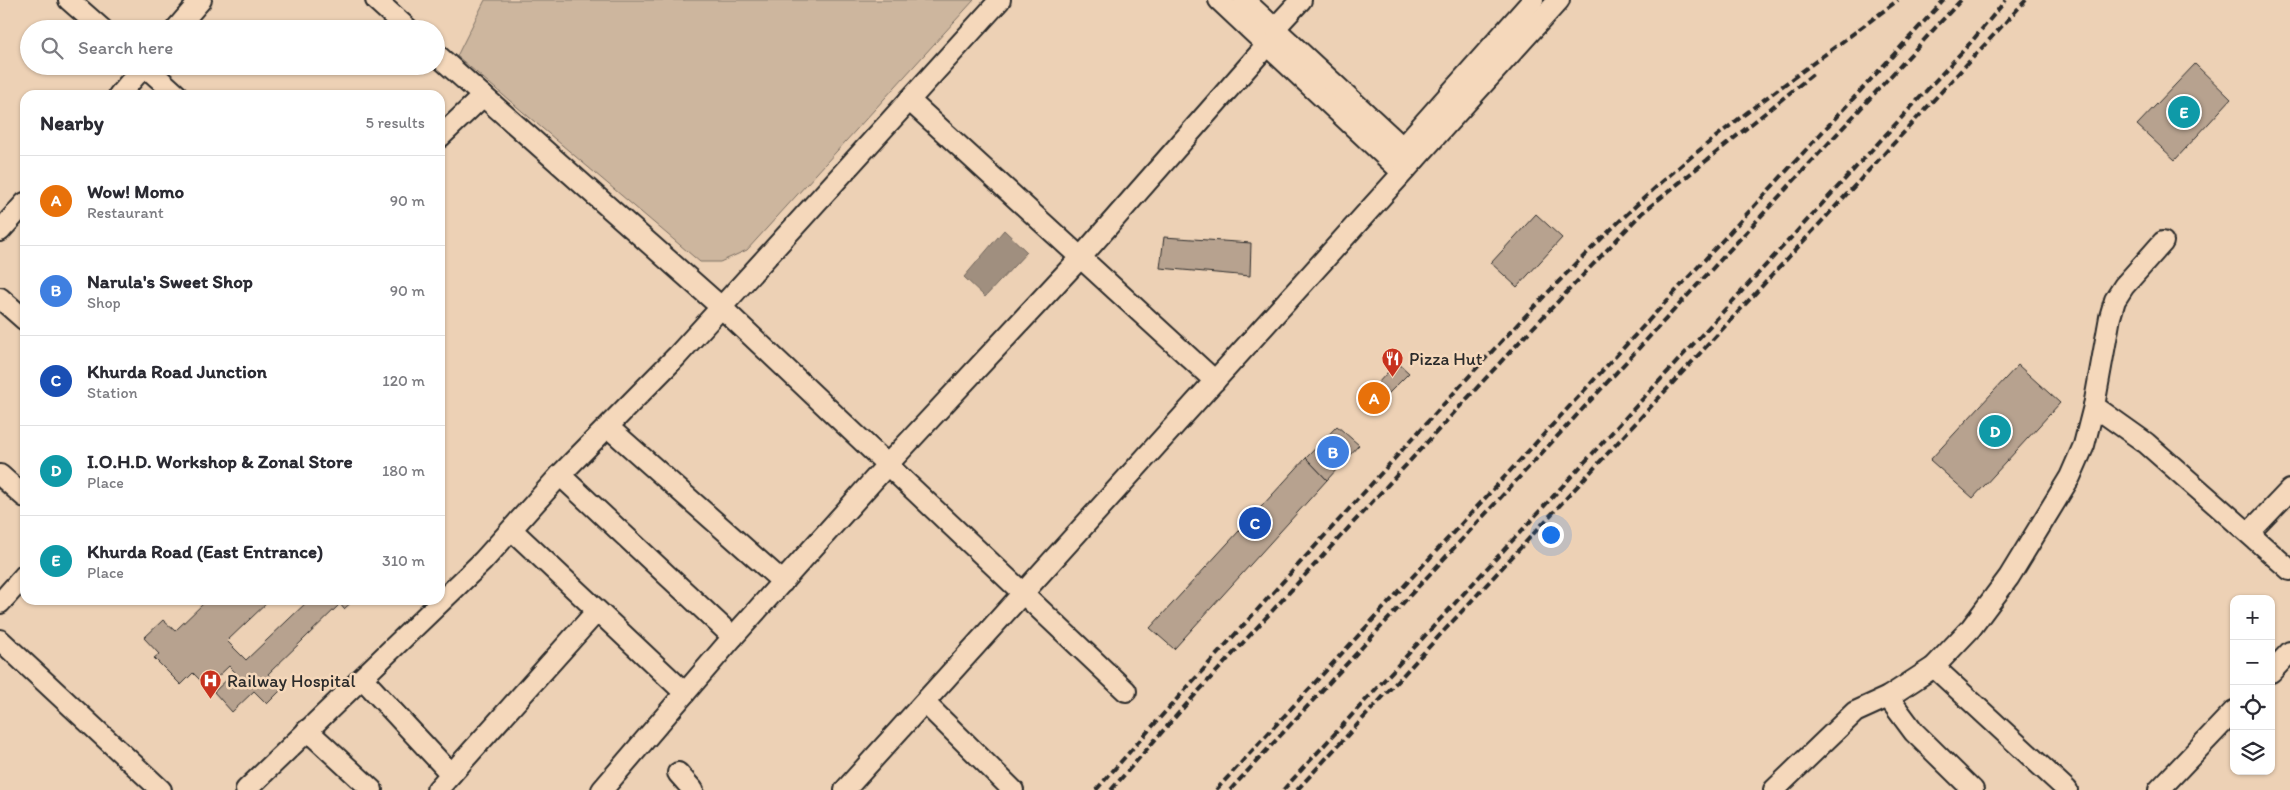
<!DOCTYPE html>
<html lang="en">
<head>
<meta charset="utf-8">
<style>
	:root { --surface:#fff; --page:#f7f7f7; --text:#2b2b33; --muted:#7c7c81; --line:#e1e1e2; --accent:#7c3aed }
	body { margin:0; font-family:Itim,sans-serif; background:var(--page); color:var(--text) }
	.controls { position:absolute; right:15px; bottom:15px; display:grid; overflow:hidden; border-radius:10px; box-shadow:0 1px 4px #0004 }
	.controls button { width:45px; height:45px; display:grid; place-items:center; padding:0; border:0; border-bottom:1px solid var(--line); background:var(--surface); color:var(--text); font:25px sans-serif }
	.you { position:absolute; left:1550px; top:534px; width:18px; height:18px; margin:-12px; border:4px solid #fff; border-radius:50%; background:#1a73e8; box-shadow:0 0 0 8px #1a73e833 }
	.badge { display:grid; place-items:center; width:32px; height:32px; border-radius:50%; background:var(--accent); color:#fff; font-size:16px; font-weight:700 }
	.pin { position:absolute; translate:-50% -50%; border:2px solid #fff; box-shadow:0 1px 5px #0006 }
	.list { margin:0; padding:0; list-style:none }
	h2 { display:flex; justify-content:space-between; align-items:center; height:65px; margin:0; padding:0 20px; font-size:21px }
	h2 small { font-size:16px; font-weight:400; color:var(--muted) }
	.list li { display:grid; grid-template-columns:32px 1fr auto; gap:15px; align-items:center; box-sizing:border-box; height:90px; padding:0 20px; border-top:1px solid var(--line) }
	.list b { display:block; font-size:19px; white-space:nowrap }
	.list p { margin:0; font-size:16px; white-space:nowrap; color:var(--muted) }
	.list em { font-size:16px; font-style:normal; color:var(--muted) }
	.icon { flex:none; width:28px; height:28px; fill:none; stroke:currentColor; stroke-width:2; stroke-linecap:round; stroke-linejoin:round }
	.map { position:relative; flex:none; width:2290px; height:790px; overflow:hidden }
	.search { position:absolute; background:var(--surface); box-shadow:0 1px 4px #0004; left:20px; top:20px; width:425px; height:55px; display:flex; align-items:center; gap:12px; box-sizing:border-box; padding:0 18px; border-radius:28px; color:var(--muted); font-size:19px }
	.panel { position:absolute; background:var(--surface); box-shadow:0 1px 4px #0004; left:20px; top:90px; width:425px; height:515px; border-radius:15px }
	.map>svg:first-child { display:block }
</style>
</head>
<body>
<div class="map">
<svg width="2290" height="790" viewBox="0 0 2290 790">
	<rect width="100%" height="100%" fill="#edd1b5"/>
	<filter id="ink" filterUnits="userSpaceOnUse"><feTurbulence type="fractalNoise" baseFrequency=".02" numOctaves="2"/><feDisplacementMap in="SourceGraphic" scale="10" xChannelSelector="R" yChannelSelector="G"/><feConvolveMatrix kernelMatrix="1 2 1 2 8 2 1 2 1" color-interpolation-filters="sRGB"/></filter>
	<g filter="url(#ink)">
		<path fill="#cdb69e" stroke="#7c7064" d="M485,0H974L747,250L720,262H700L457,56Z"/>
		<path fill="#a08f7f" stroke="#71675d" d="M1004,230L1027,252L985,297L964,277Z"/>
		<g fill="#b7a28f" stroke="#2b2b2b">
			<path d="M2195,64L2231,99L2175,160L2137,125Z"/>
			<path d="M1536,214L1562,238L1517,287L1491,263Z"/>
			<path d="M1164,237L1251,243L1250,276L1160,268Z"/>
			<path d="M1397,362L1409,373L1388,394L1377,384Z"/>
			<path d="M2018,365L2060,403L1973,498L1930,460Z"/>
			<path d="M1377,384L1388,394L1371,413L1359,402Z"/>
			<path d="M1337,426L1359,445L1327,480L1306,458Z"/>
			<path d="M1306,458L1327,480L1174,649L1150,628Z"/>
			<path d="M207,600H270L227,641L246,660L309,600H354L344,609L340,604L268,674L283,688L267,704L254,691L232,712L214,692L235,672L229,666L207,687L193,673L181,685L154,658L159,654L144,638L163,620L175,631Z"/>
		</g>
		<g fill="none" stroke-linecap="round" stroke-linejoin="round">
			<defs>
				<g id="minor">
					<path d="M69,0L102,29"/>
					<path d="M376,0L408,29"/>
					<path d="M1219,0L1402,172"/>
					<path d="M1244,0L1415,159"/>
					<path d="M1275,28L1301,0"/>
					<path d="M176,29L201,0"/>
					<path d="M436,54L721,307L1126,691"/>
					<path d="M145,66L177,95"/>
					<path d="M119,95L144,66"/>
					<path d="M909,100L1215,381"/>
					<path d="M440,137L483,96"/>
					<path d="M1394,157L1533,0"/>
					<path d="M0,231L25,203"/>
					<path d="M0,298L25,320"/>
					<path d="M2094,406L2146,443L2290,570"/>
					<path d="M608,427L783,582"/>
					<path d="M0,475L25,497"/>
					<path d="M560,475L733,637"/>
					<path d="M512,530L685,693"/>
					<path d="M2249,533L2290,490"/>
					<path d="M0,603L25,575"/>
					<path d="M0,640L161,790"/>
					<path d="M1934,667L2067,790"/>
					<path d="M2271,672L2290,652"/>
					<path d="M363,679L451,774"/>
					<path d="M1888,697L1914,732L1973,790"/>
					<path d="M925,703L1013,790"/>
					<path d="M307,730L372,790"/>
					<path d="M678,773L693,790"/>
					<path d="M246,790L483,561L560,475L677,356L1000,0"/>
					<path d="M437,790L597,611"/>
					<path d="M602,790L733,637L888,464L1081,257L1267,45"/>
					<path d="M845,790L1559,0"/>
					<path d="M1774,790L1855,712L1888,697L1934,667L1971,628L2009,577L2070,477L2084,445L2094,406L2110,317L2115,300L2124,286L2163,242"/>
					<path d="M2159,790L2234,711"/>
				</g>
			</defs>
			<use href="#minor" stroke="#2b2b2b" stroke-width="24"/>
			<use href="#minor" stroke="#f5d8bb" stroke-width="20"/>
			<g stroke="#2b2b2b" stroke-width="4" stroke-dasharray="8 4" stroke-linecap="butt">
				<path d="M1096,790C1182,692 1270,596 1358,499C1450,397 1542,293 1643,199C1722,126 1813,65 1898,0"/>
				<path d="M1111,790L1184,707L1508,354L1642,213L1813,74"/>
				<path d="M1216,790L1944,0"/>
				<path d="M1230,790L1961,0"/>
				<path d="M1283,790L1972,41L2006,0"/>
				<path d="M1297,790L2026,0"/>
			</g>
		</g>
	</g>
	<defs>
		<symbol id="restaurant-pin" viewBox="-11 -11 22 30"><path d="M0 17L-7.5 6A9.5 9.5 0 1 1 7.5 6Z" fill="#c8321e" stroke="#f5d8bb"/><path d="M-5-6h1v4h1v-4h1v4h1v-4h1v5L-1.5 .5V6h-2V.5L-5-1ZM5-6V6H3V1.5H1.5Q1.5-4 5-6Z" fill="#fff"/></symbol>
		<symbol id="hospital-pin" viewBox="-11 -11 22 30"><path d="M0 17L-7.5 6A9.5 9.5 0 1 1 7.5 6Z" fill="#c8321e" stroke="#f5d8bb"/><path d="M-5-5h3v3.5h4V-5h3V5h-3V1.5h-4V5h-3Z" fill="#fff"/></symbol>
	</defs>
	<g fill-rule="evenodd">
		<use href="#restaurant-pin" x="1380" y="346" width="25" height="34"/>
		<use href="#hospital-pin" x="198" y="668" width="25" height="34"/>
	</g>
	<g text-anchor="middle" stroke-width="5" stroke-linejoin="round" paint-order="stroke">
		<g font-size="18" fill="#2b2b2b" stroke="#f5d8bb" text-anchor="start">
			<text x="1409" y="365">Pizza Hut</text>
			<text x="227" y="687">Railway Hospital</text>
		</g>
	</g>
</svg>
<div class="controls">
<button>+</button>
<button>−</button>
<button><svg class="icon" aria-label="locate" viewBox="0 0 24 24"><circle cx="12" cy="12" r="6"/><path d="M12 2v4M12 18v4M2 12h4M18 12h4"/></svg></button>
<button><svg class="icon" aria-label="layers" viewBox="0 0 24 24"><path d="M12 4l9 5-9 5-9-5zM3 14l9 5 9-5"/></svg></button>
</div>
<div class="you"></div>
<div class="pin badge" style="left:1374px;top:398px;background:#e8710a">A</div>
<div class="pin badge" style="left:1333px;top:452px;background:#3f7fe0">B</div>
<div class="pin badge" style="left:1255px;top:523px;background:#1a4fb4">C</div>
<div class="pin badge" style="left:1995px;top:431px;background:#0f9aa8">D</div>
<div class="pin badge" style="left:2184px;top:112px;background:#0f9aa8">E</div>
<div class="search"><svg class="icon" aria-label="search" viewBox="0 0 24 24"><circle cx="10" cy="10" r="6"/><path d="M15 15l6 6"/></svg>Search here</div>
<section class="panel">
<h2>Nearby<small>5 results</small></h2>
<ul class="list">
<li><span class="badge" style="background:#e8710a">A</span><div><b>Wow! Momo</b><p>Restaurant</p></div><em>90 m</em></li>
<li><span class="badge" style="background:#3f7fe0">B</span><div><b>Narula's Sweet Shop</b><p>Shop</p></div><em>90 m</em></li>
<li><span class="badge" style="background:#1a4fb4">C</span><div><b>Khurda Road Junction</b><p>Station</p></div><em>120 m</em></li>
<li><span class="badge" style="background:#0f9aa8">D</span><div><b>I.O.H.D. Workshop &amp; Zonal Store</b><p>Place</p></div><em>180 m</em></li>
<li><span class="badge" style="background:#0f9aa8">E</span><div><b>Khurda Road (East Entrance)</b><p>Place</p></div><em>310 m</em></li>
</ul>
</section>
</div>
</body>
</html>
